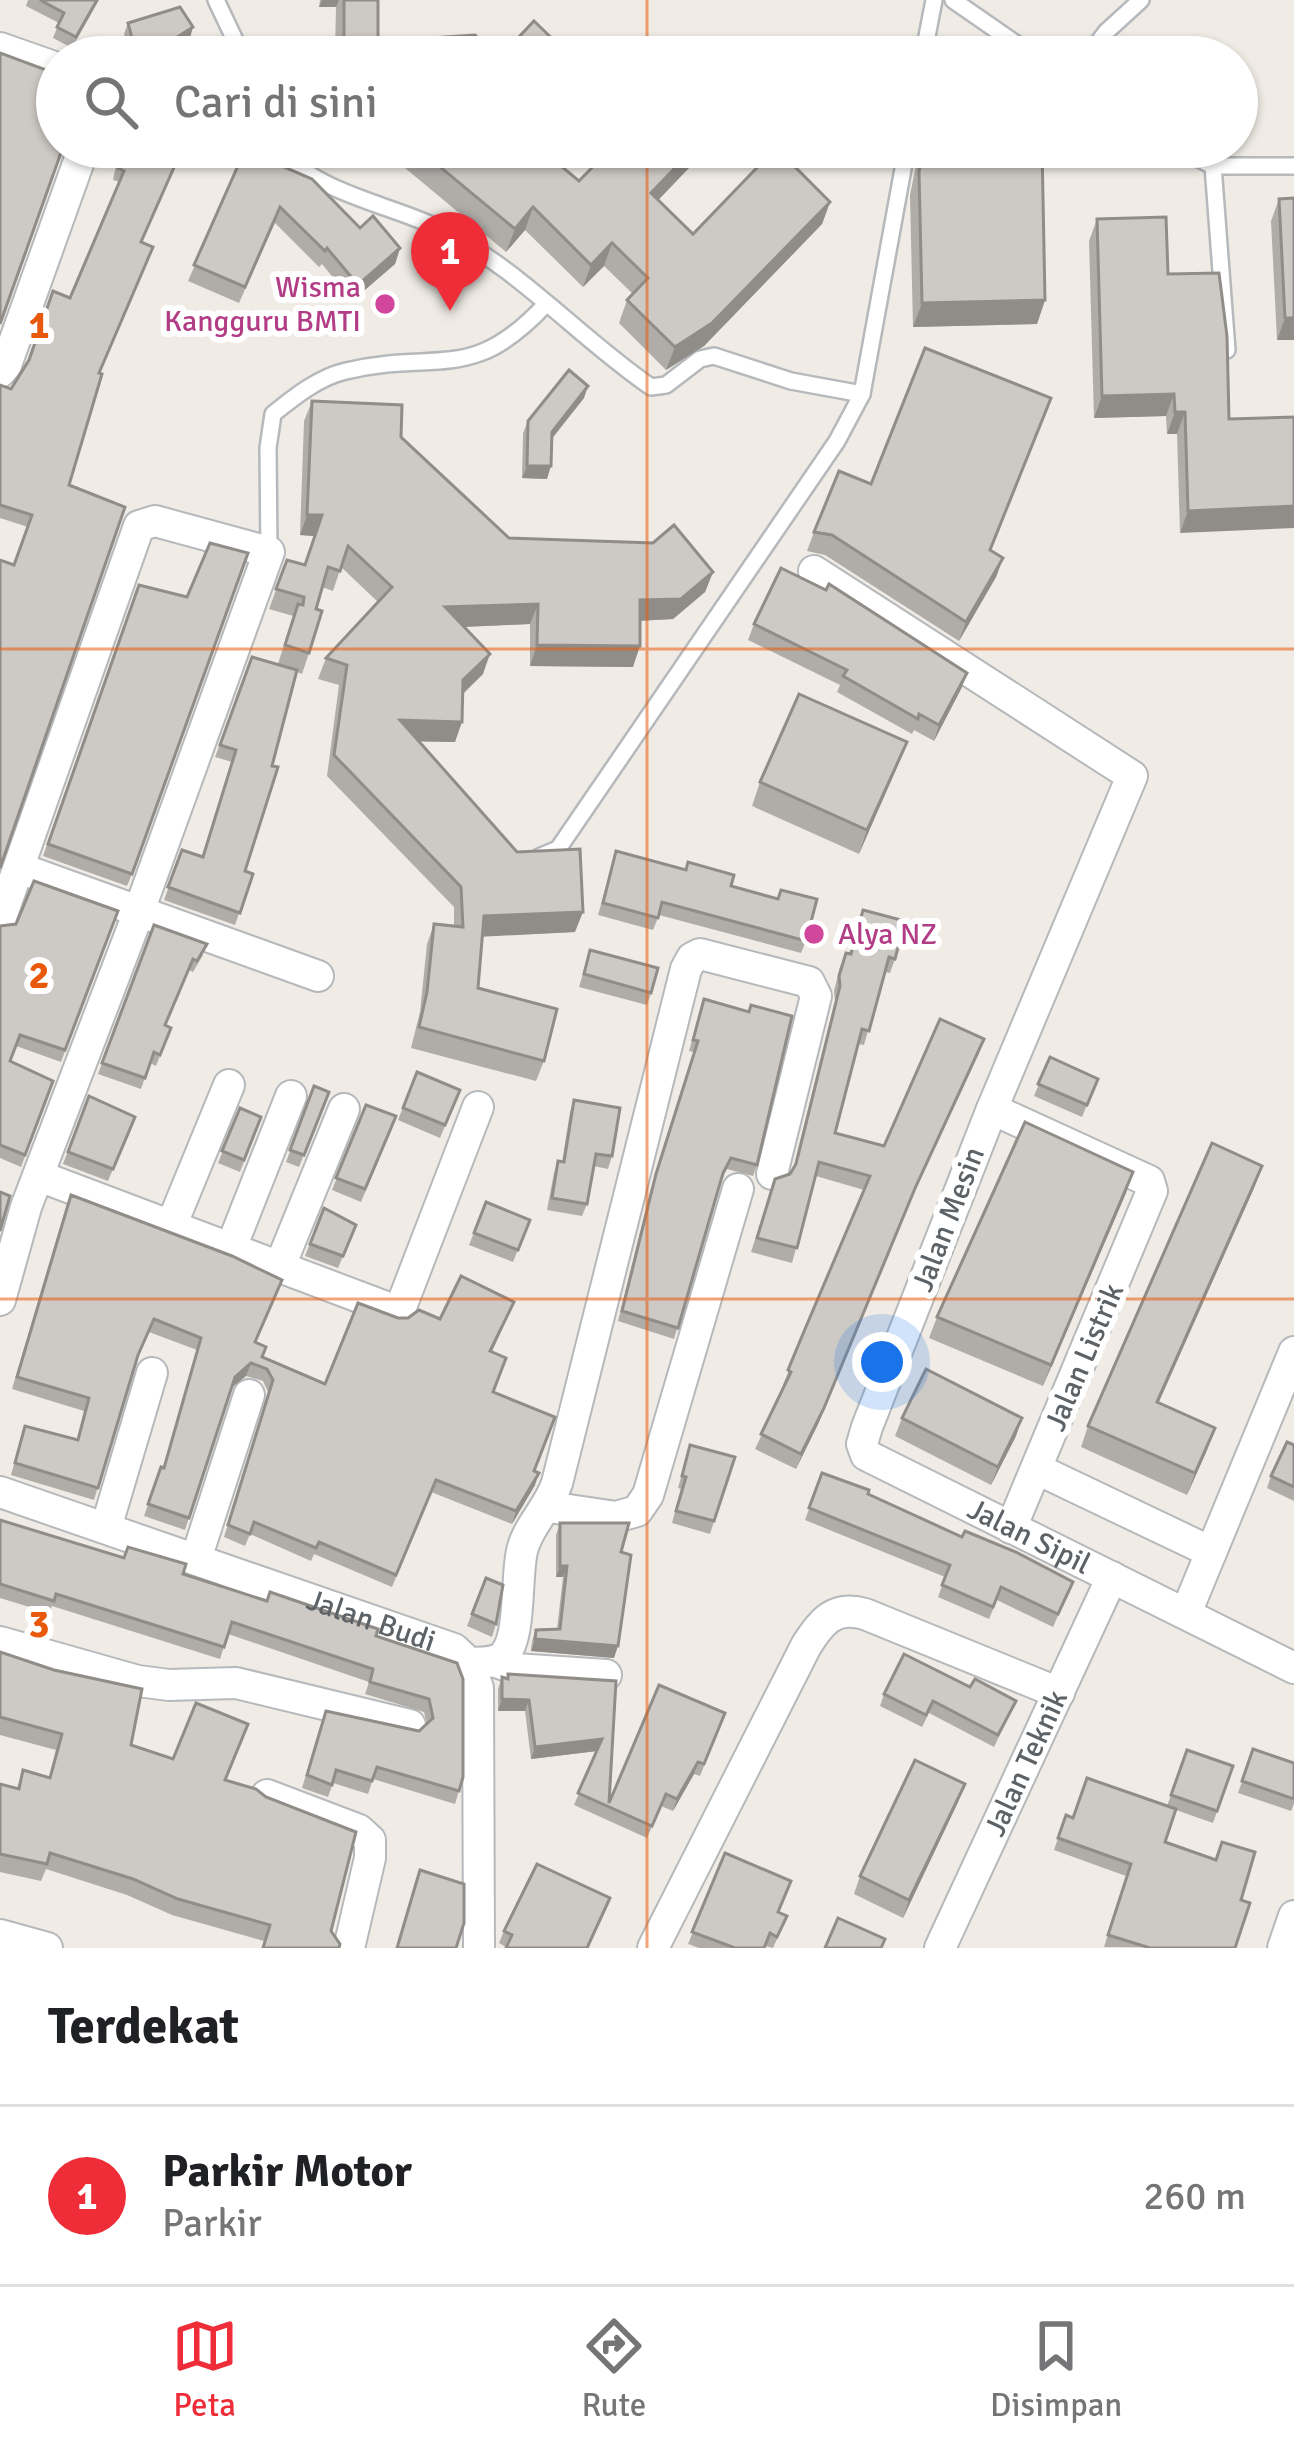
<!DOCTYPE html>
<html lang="id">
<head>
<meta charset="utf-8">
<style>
	:root { --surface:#fff; --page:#f6f6f6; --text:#202124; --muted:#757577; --line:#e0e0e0; --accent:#ee2d39 }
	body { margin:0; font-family:Signika,sans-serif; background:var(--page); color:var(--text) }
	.you { position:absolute; left:882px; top:1362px; width:42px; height:42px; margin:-30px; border:9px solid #fff; border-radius:50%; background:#1a73e8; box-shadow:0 0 0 18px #1a73e833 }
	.badge { display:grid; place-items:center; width:78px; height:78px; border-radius:50%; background:var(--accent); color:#fff; font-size:39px; font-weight:700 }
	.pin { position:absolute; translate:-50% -99px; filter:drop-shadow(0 3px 6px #0008) }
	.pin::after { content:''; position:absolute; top:63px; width:42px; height:36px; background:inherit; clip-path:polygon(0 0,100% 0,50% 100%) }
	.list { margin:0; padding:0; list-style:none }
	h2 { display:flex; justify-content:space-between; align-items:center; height:156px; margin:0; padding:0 48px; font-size:51px }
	h2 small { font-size:39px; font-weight:400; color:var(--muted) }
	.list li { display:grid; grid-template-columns:78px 1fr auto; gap:36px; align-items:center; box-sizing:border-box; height:180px; padding:0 48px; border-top:3px solid var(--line) }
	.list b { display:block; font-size:45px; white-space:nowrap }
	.list p { margin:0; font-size:39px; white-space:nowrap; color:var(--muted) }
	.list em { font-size:39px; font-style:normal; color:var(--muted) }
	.icon { flex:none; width:66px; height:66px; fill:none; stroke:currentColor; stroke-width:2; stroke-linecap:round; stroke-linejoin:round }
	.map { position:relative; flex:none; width:1294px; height:1948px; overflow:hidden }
	.search { position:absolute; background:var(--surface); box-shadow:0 3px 9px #0004; left:36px; right:36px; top:36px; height:132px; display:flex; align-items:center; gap:30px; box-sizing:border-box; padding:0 42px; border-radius:66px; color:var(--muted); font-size:45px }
	.sheet { height:336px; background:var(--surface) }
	nav { display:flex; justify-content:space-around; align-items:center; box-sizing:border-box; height:168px; border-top:3px solid var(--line); background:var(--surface); font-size:33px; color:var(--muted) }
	nav a { display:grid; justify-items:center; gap:6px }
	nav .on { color:var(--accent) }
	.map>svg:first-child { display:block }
</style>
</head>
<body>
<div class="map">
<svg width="1294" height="1948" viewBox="0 0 1294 1948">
	<rect width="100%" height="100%" fill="#f0ece5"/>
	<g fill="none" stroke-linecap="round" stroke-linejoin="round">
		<defs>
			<g id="service">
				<path d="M216,0L243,57"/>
				<path d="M953,0L1035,57"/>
				<path d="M923,57L934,0"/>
				<path d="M1087,57L1106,32L1141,0"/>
				<path d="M278,147C314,192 384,203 434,226C515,264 578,337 651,387L666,385L700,359L714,356L791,381L862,394"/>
				<path d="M1175,147L1213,166L1227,350"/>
				<path d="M1213,166H1294"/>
				<path d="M269,552L268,448L273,414C294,397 319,377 346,371C438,349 471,385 546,304"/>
				<path d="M539,857L558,849L837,441L862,394L907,147"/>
			</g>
			<g id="minor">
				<path d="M0,48L57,68"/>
				<path d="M0,372L6,365L84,147"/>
				<path id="s1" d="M814,571L1132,776L992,1109L867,1427L862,1444L866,1455L1294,1668"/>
				<path d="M19,868L318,976"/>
				<path d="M0,920L139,526L155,521L269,552L138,914L26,1207L0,1300"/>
				<path d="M992,1109L1149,1181L1152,1191L1011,1528"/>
				<path d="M39,1176L399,1312L478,1107"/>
				<path d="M171,1226L229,1085"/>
				<path d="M231,1248L291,1096"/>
				<path d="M280,1266L344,1109"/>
				<path d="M1037,1469L1211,1552"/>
				<path id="s2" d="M0,1492L454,1649L469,1663L478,1688L479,1948"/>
				<path d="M549,1507L616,1517L637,1511L648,1495L738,1189"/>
				<path d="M106,1528L152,1373"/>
				<path d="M196,1559L249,1395"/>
				<path d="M1186,1613L1294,1352"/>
				<path d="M0,1642L138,1681L169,1685L236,1683L410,1725"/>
				<path d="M494,1661L515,1669L606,1675"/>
				<path d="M469,1663C480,1662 498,1664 505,1654C521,1635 516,1576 522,1551C527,1527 549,1508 557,1483L686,969L692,958L700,954L809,982L816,996L772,1174"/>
				<path d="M267,1795L359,1830L370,1840V1858L349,1948"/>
				<path d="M0,1935L47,1948"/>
				<path d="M653,1948L806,1646C821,1622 834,1605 865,1614L1059,1693"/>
				<path id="s3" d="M940,1948L1112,1577"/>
				<path d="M1283,1948L1294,1916"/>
			</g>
		</defs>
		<use href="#service" stroke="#b6b9bc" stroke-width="20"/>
		<use href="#minor" stroke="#b6b9bc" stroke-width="34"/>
		<use href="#service" stroke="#fff" stroke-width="15"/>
		<use href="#minor" stroke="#fff" stroke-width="30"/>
	</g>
	<g fill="#b0ada9">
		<path d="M28,0H99L72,48L53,38L59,23L26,6Z"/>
		<path d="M320,0H378L335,50L336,7H319Z"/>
		<path d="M128,23L190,38L159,57H130L124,34Z"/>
		<path d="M124,147L142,242L100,373L69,485L14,565L28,527L0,518V385L11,389L70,298L120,182L113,180L115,170Z"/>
		<path d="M352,147H538L579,181L612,147H709L658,200L693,234L830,202L822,224L704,346L666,370L619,323L627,300L633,294L604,266L583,287L525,230L506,252L393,158L361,155Z"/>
		<path d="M923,147L1045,300L1037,324L913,327L910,195L915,170Z"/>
		<path d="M245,150L360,228L400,248L395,264L352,301L322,264L319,267L275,223L239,303L188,281Z"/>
		<path d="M1294,198V340H1277L1271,221L1279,199Z"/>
		<path d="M1097,219L1168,274L1229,419L1180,533L1177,434H1167L1166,416L1094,418L1089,241Z"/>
		<path d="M584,398L552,439L547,479L522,478L523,433L528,421Z"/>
		<path d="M312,401L401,437L509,538L713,572L705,592L673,619L640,621L633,667L530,666V624L464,627L483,674L463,694L455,742L418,741L575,932L482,936L478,988L544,1061L536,1081L411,1048L420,1012L427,944L434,924L454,926V907L327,776L339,685L318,679L326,658L378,602L341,567L333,591L322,587L316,609L309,653L302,674L297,672L245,871L253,874L235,925L164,900L182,850L202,856L232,762L215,757L252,657L278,664L293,616L269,609L287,560L304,565L314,536L300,535L304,421Z"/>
		<path d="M814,532L990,551L1003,558L996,577L959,641L825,555L807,551Z"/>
		<path d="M135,597L132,874L127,886L43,856Z"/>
		<path d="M754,624L967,673L961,689L934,741L914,730L912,734L837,692L840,685L748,640Z"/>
		<path d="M907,742L859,854L752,806L760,782Z"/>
		<path d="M616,851L731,886L806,941L801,953L659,915L653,930L598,915Z"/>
		<path d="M863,910L895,959L890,973L885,972L864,1045L858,1044L835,1133L884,1146L979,1053L910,1201L819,1422L796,1469L755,1449L785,1386L783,1385L805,1329L864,1190L816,1176L792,1263L751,1252L770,1193L793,1169L835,1001L834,991L840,967L846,953L849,954Z"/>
		<path d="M118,911L61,1062L16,1046L10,1061L53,1081L21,1167L0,1158V926Z"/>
		<path d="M154,925L203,955L193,972L189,970L165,1025L171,1028L156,1066L150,1063L141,1089L98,1074Z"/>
		<path d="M590,950L651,993L647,1005L579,987Z"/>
		<path d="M704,999L757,1165L753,1176L727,1169L721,1181L674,1339L618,1321L652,1185L694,1052L689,1051Z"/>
		<path d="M1050,1057L1098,1079L1082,1117L1034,1096Z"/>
		<path d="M417,1072L460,1090L440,1138L398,1120Z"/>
		<path d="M314,1086L329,1092L299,1167L286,1162Z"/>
		<path d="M89,1096L135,1117L108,1181L63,1164Z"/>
		<path d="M574,1100L612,1156L608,1169L593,1166L587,1204L582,1216L547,1210L554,1173L558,1161L562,1162L570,1112Z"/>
		<path d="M366,1105L392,1129L361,1202L332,1190Z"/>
		<path d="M240,1108L261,1117L240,1172L218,1163Z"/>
		<path d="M1254,1188L1159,1402L1207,1450L1187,1495L1081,1447L1088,1426Z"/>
		<path d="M1126,1193L1043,1386L929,1338L937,1317Z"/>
		<path d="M486,1202L530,1220L513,1262L469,1245Z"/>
		<path d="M66,1207L256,1342L262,1357L325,1384L398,1318L440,1319L514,1302L492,1352L493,1392L534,1471L535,1485L512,1524L431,1492L392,1587L314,1554L311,1561L250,1534L245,1546L224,1537L268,1392L263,1381L246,1376L231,1388L185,1530L144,1516L161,1467L163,1468L197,1350L149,1332L136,1362L94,1500L11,1475L25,1426L77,1439L84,1411L12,1389Z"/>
		<path d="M324,1208L356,1225L338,1268L305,1256Z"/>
		<path d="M902,1418L1016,1436L991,1485L895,1436Z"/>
		<path d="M690,1445L735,1457L710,1534L672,1523L681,1489L678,1488Z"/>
		<path d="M1294,1445V1501L1267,1488L1271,1476Z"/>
		<path d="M822,1473L962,1537L1073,1582L1053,1627L997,1600L989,1619L938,1597L945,1577L805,1520Z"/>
		<path d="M0,1520L183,1574L457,1663L463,1777L455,1804L373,1779L368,1794L333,1783L328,1797L302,1788L321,1724L419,1731L427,1724L424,1712L365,1694L369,1682L228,1634L220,1659L52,1606L49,1613L0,1598Z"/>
		<path d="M560,1523L621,1552L614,1658L531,1651L532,1641L536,1630L557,1629L563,1577H556V1535Z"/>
		<path d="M486,1578L496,1624L492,1637L467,1626Z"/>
		<path d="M0,1652L131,1745L226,1780L331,1931L339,1948H262L264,1941L172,1915L127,1895L46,1869L41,1881L0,1872V1784L17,1788L23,1770L49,1778L56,1750L0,1735Z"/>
		<path d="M508,1674L616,1681L609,1803L725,1713L700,1776L694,1774L673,1811L661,1806L647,1838L574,1805L597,1751L531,1759L525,1711H498V1689L502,1677L507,1679Z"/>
		<path d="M970,1687L1016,1701L994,1747L929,1713L922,1727L880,1706L884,1694Z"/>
		<path d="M1253,1749L1294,1763V1804L1291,1811L1238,1793Z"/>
		<path d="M1187,1750L1233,1766L1213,1823L1176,1810L1165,1842L1241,1900L1235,1948L1104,1947L1126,1876L1054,1850L1066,1815L1073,1818L1167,1806Z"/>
		<path d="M958,1802L903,1918L854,1894L860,1876Z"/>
		<path d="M725,1853L779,1913L782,1928L773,1948L765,1946L764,1948H699L688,1944Z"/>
		<path d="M606,1910L506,1947L499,1943L504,1931Z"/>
	</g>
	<g fill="#908d89">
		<path d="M322,0H339L336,7H319Z"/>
		<path d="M193,27L190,38L159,57H146Z"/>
		<path d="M364,147H398L393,158L361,155Z"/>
		<path d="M695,147H709L643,216L651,193Z"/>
		<path d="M830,202L822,224L704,346L666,370L675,347Z"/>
		<path d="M533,207L525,230L506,252L515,229Z"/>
		<path d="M612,243L604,266L583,287L591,265Z"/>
		<path d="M400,248L395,264L352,301L358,285Z"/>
		<path d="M1045,300L1037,324L913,327L922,303Z"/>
		<path d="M1285,318H1294V340H1277Z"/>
		<path d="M588,386L584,398L547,444L552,432Z"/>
		<path d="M1174,394L1166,416L1094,418L1102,396Z"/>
		<path d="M1175,412H1185L1177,434H1167Z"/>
		<path d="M527,466H551L547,479L522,478Z"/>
		<path d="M1294,506V528L1180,533L1188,511Z"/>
		<path d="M307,515H322L314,536L300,535Z"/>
		<path d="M1003,558L996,577L959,641L966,622Z"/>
		<path d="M713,572L705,592L673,619L633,621L640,600Z"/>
		<path d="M538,604L530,624L438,628L445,607Z"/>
		<path d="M537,645L640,646L633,667L530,666Z"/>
		<path d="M490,654L483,674L455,701L463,680Z"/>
		<path d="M967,673L961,689L934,741L939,725Z"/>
		<path d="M400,720L462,722L455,742L392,741Z"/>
		<path d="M907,742L898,765L859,854L867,830Z"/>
		<path d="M583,912L575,932L477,937L484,916Z"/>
		<path d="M984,1039L910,1201L819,1422L796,1469L916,1186Z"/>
		<path d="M1262,1166L1254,1188L1149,1423L1157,1402Z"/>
		<path d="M1133,1172L1126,1193L1043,1386L1051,1365Z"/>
		<path d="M251,1363L246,1376L230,1389L235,1377Z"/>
		<path d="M1022,1418L1016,1436L991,1485L998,1467Z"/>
		<path d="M1215,1428L1207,1450L1187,1495L1195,1473Z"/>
		<path d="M539,1473L535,1485L512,1524L516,1511Z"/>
		<path d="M560,1566H567L563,1577H556Z"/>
		<path d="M535,1639L618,1646L614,1658L531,1651Z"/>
		<path d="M502,1699L529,1700L525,1711H498Z"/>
		<path d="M602,1739L597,1751L531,1759L535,1747Z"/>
		<path d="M698,1762L694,1774L673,1811L677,1799Z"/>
		<path d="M965,1784L958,1802L903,1918L909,1900Z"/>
	</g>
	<g fill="#cdc9c4" stroke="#908d89" stroke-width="3">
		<path d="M40,0H97L76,37L57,27L64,13Z"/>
		<path d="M344,0H378V57H330L344,41Z"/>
		<path d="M180,7L193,27L146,57H137L128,23Z"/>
		<path d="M534,21L569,55L567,57H500Z"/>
		<path d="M475,35L498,57H400L416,39Z"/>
		<path d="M165,45L185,57H161Z"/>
		<path d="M0,53L57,74V147H63L0,324Z"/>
		<path d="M124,147H183L141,242L153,247L99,373L102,374L69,485L125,507L0,868V560L14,565L32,515L0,505V385L11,389L29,360L53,291L70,298L124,171L118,168Z"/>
		<path d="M416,147H538L579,181L612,147H695L651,193L693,234L776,148L830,202L712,323L675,347L627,300L648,278L612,243L591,265L533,207L515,229Z"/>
		<path d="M923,147H1042L1045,300L922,303L919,172Z"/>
		<path d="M245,150L312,179L360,228L373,216L400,248L358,285L327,248L325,251L280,207L245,287L194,265Z"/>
		<path d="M1294,198V318H1285L1279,199Z"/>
		<path d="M1166,217L1168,274L1219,273L1227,336L1229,419L1294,417V506L1188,511L1185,412H1175L1174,394L1102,396L1097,219Z"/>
		<path d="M925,348L1051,398L990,550L1003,558L966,622L832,535L814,532L839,471L871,484Z"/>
		<path d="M569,370L588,386L552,432L551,466H527L528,421Z"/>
		<path d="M312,401L402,405L401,437L509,538L653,543L674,525L713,572L681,599L640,600V646L537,645L538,604L445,607L490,654L463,680L462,722L400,720L517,852L580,849L583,912L484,916L478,988L557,1009L544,1061L419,1027L427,992L434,924L463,927L461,887L334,755L347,665L326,658L392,587L348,546L340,571L328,567L316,609L322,611L309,653L285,645L298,604L303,605L304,597L276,589L287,560L305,565L322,515H307Z"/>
		<path d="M210,543L248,553L132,874L48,844L139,585L187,597Z"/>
		<path d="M781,568L826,590L829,584L967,673L939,725L919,714L918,719L843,676L847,670L754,624Z"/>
		<path d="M252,657L297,670L272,766L278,767L245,871L253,874L240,913L168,887L182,850L203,857L236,750L220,745Z"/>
		<path d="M799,694L907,742L867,830L760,782Z"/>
		<path d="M616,851L686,870L688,862L734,875L731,886L778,899L781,890L817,899L806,941L662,902L658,918L603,903Z"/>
		<path d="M34,881L118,911L65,1050L20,1035L10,1061L53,1081L25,1155L0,1145V926L16,924Z"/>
		<path d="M863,910L905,921L895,959L889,957L869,1031L862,1029L835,1133L884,1146L940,1019L984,1039L916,1186L824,1408L801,1454L761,1434L791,1372L788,1370L805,1329L870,1176L819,1162L797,1248L757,1238L775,1179L790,1174L796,1164L840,986L839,976L846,953L851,954Z"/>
		<path d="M154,925L207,944L197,961L193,959L165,1025L171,1028L160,1055L154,1052L145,1078L102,1063Z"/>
		<path d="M590,950L658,968L651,993L584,974Z"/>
		<path d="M704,999L749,1012L751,1005L792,1016L757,1165L731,1158L723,1173L678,1328L622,1311L656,1174L698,1041L693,1040Z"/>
		<path d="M1050,1057L1098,1079L1087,1105L1038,1084Z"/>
		<path d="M417,1072L460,1090L445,1125L403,1108Z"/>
		<path d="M314,1086L329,1092L304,1155L290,1150Z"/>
		<path d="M89,1096L135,1117L113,1169L68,1152Z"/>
		<path d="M574,1100L620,1108L612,1156L596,1154L587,1204L552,1198L558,1161L564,1162Z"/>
		<path d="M366,1105L396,1116L365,1189L336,1178Z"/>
		<path d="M240,1108L261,1117L244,1160L222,1151Z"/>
		<path d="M1025,1122L1133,1172L1051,1365L937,1317Z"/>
		<path d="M1212,1143L1262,1166L1157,1402L1215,1428L1195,1473L1088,1426Z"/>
		<path d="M0,1192L10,1196L0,1231Z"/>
		<path d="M71,1195L232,1256L282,1280L255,1342L266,1347L262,1357L325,1384L358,1303L398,1318H408L419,1310L440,1319L461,1276L514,1302L490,1351L506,1358L493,1392L555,1417L534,1471L539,1473L516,1511L436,1480L396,1575L319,1542L316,1548L254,1522L250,1534L228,1525L273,1380L267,1369L251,1363L235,1377L189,1518L148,1504L161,1467L164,1468L201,1338L154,1319L138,1355L98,1488L15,1463L25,1426L78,1440L89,1398L17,1377Z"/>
		<path d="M486,1202L530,1220L518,1250L474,1233Z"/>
		<path d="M324,1208L356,1225L343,1256L310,1244Z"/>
		<path d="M926,1369L1022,1418L998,1467L902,1418Z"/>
		<path d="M1287,1442L1294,1445V1487L1271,1476Z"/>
		<path d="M690,1445L735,1457L714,1521L676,1511L686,1477L682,1476Z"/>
		<path d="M822,1473L869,1490L868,1494L962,1537L965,1531L1016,1552L1073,1582L1058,1614L1001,1587L993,1607L942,1585L950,1565L809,1508Z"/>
		<path d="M0,1520L124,1558L128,1547L186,1564L183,1574L267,1601L270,1592L378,1629L376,1636L457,1663L463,1679V1777L459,1791L377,1767L372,1781L336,1770L332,1785L307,1775L326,1711L419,1731L433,1718L429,1699L370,1682L373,1669L232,1622L224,1647L56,1594L54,1601L0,1584Z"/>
		<path d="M560,1523H629L621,1552L631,1555L618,1646L535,1639L536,1630L560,1629L567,1566H560Z"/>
		<path d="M486,1578L503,1585L496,1624L472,1614Z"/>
		<path d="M0,1652L54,1670L142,1689L131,1745L173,1759L196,1703L248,1724L225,1780L256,1789L266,1797L356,1832L331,1931L340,1944L339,1948H263L270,1925L178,1899L133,1879L50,1853L47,1864L0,1854V1784L19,1789L23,1770L50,1778L62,1734L0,1717Z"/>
		<path d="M904,1654L970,1687L975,1679L1016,1701L998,1735L933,1701L926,1715L884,1694Z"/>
		<path d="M508,1674L616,1681L609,1803L659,1685L725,1713L704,1764L698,1762L677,1799L666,1794L652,1826L578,1793L602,1739L535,1747L529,1700L502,1699V1677L508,1679Z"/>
		<path d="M1253,1749L1294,1763V1799L1242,1781Z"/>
		<path d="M1187,1750L1233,1766L1217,1811L1171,1795Z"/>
		<path d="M915,1760L965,1784L909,1900L860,1876Z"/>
		<path d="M1087,1778L1176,1809L1165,1842L1216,1860L1222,1842L1255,1852L1241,1900L1250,1903L1235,1948H1150L1108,1935L1131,1864L1058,1838L1066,1815L1073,1818Z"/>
		<path d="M725,1853L791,1881L778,1912L787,1916L777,1937L770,1933L764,1948H735L692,1932Z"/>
		<path d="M537,1864L610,1898L587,1948H506L512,1935L504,1931Z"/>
		<path d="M420,1870L464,1884V1923L456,1948H397Z"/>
		<path d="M838,1918L885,1939L881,1948H825Z"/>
	</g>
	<path fill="none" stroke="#e8590c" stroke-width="3" stroke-opacity="0.55" d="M647,0V57M647,147V1948M0,649H1294M0,1299H1294"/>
	<g fill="#d1479c" stroke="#fff" stroke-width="4.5">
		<circle cx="385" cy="304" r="12"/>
		<circle cx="814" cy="934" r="12"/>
	</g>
	<g text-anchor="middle" stroke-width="12" stroke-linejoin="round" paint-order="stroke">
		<g font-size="30" fill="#b23c85" stroke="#fff" text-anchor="end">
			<text x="361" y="297">Wisma<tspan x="361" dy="34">Kangguru BMTI</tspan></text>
			<text x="838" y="944" text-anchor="start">Alya NZ</text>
		</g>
		<g font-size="30" fill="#5d6266" stroke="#fff">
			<text transform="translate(948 1219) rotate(-69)" y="10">Jalan Mesin</text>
			<text transform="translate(1084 1357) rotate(-67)" y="10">Jalan Listrik</text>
			<text dy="10" stroke="none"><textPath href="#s1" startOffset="1293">Jalan Sipil</textPath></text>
			<text dy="10" stroke="none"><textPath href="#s2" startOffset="393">Jalan Budi</textPath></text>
			<text dy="10" stroke="none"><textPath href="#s3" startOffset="204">Jalan Teknik</textPath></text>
		</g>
	</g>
	<g font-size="39" text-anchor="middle" font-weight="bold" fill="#e8590c" stroke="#fff" stroke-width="12" stroke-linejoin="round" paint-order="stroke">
		<text x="39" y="338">1</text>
		<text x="39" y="988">2</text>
		<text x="39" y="1637">3</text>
	</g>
</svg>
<div class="you"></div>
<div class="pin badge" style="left:450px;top:311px">1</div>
<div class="search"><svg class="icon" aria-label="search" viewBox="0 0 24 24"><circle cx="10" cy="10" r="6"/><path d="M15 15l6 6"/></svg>Cari di sini</div>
</div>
<section class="sheet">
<h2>Terdekat<small></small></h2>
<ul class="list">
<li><span class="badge">1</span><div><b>Parkir Motor</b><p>Parkir</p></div><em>260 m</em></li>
</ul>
</section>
<nav>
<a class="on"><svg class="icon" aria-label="map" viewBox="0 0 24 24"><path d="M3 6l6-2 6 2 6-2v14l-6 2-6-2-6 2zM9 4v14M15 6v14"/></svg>Peta</a>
<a><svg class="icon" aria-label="directions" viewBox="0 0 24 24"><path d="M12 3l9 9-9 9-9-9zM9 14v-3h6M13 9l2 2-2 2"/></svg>Rute</a>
<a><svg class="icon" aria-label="saved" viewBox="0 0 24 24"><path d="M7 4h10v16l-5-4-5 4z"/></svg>Disimpan</a>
</nav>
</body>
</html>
